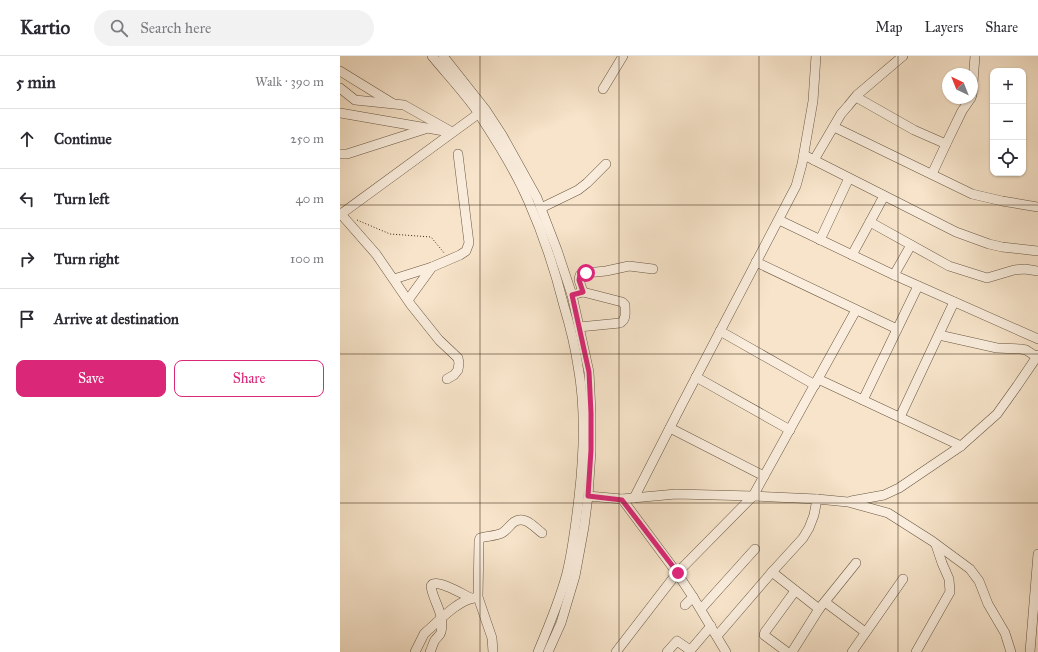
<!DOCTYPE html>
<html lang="en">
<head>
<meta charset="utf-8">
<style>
	:root { --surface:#fff; --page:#f2f2f3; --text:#2b2b33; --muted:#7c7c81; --line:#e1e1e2; --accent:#db2777 }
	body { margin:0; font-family:"IM FELL Great Primer",serif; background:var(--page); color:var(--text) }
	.controls { position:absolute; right:12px; top:12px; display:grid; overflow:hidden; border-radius:8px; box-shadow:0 1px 3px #0004 }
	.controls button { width:36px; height:36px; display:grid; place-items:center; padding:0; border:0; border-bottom:1px solid var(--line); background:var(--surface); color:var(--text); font:20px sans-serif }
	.compass { position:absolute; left:602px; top:12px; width:36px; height:36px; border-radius:50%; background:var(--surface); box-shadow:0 1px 3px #0004; rotate:317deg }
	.stop { position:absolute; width:12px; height:12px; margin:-9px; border:3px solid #db2777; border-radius:50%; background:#fff }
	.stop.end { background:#db2777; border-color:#fff; box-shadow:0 1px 4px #0008 }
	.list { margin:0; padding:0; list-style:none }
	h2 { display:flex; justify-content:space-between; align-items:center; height:52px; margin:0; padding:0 16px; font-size:17px }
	h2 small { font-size:13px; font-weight:400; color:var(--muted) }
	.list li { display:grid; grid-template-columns:26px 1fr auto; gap:12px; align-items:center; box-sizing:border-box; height:60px; padding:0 16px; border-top:1px solid var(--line) }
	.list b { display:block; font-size:15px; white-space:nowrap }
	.list em { font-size:13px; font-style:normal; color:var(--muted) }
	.actions { display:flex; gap:8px; padding:12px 16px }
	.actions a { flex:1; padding:9px 0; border:1px solid var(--accent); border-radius:8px; text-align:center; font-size:14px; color:var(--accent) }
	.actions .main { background:var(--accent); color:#fff }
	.icon { flex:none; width:22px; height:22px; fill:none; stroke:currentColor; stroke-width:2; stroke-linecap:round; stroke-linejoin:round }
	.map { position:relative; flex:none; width:698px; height:596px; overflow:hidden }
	header { display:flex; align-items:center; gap:24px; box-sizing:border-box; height:56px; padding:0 20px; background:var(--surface); border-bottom:1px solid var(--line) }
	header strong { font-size:19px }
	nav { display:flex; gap:22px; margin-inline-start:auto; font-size:14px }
	.search { width:280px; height:36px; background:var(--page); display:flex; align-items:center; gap:10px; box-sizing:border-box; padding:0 14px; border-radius:22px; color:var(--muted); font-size:15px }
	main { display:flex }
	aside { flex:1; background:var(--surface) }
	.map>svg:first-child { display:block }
</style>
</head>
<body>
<header>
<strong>Kartio</strong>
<div class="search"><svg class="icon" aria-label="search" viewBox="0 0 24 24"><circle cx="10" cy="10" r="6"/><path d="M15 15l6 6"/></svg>Search here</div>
<nav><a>Map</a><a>Layers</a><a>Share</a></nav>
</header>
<main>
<aside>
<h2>5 min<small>Walk · 390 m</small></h2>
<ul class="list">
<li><svg class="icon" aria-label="ahead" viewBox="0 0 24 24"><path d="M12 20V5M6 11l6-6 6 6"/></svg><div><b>Continue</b></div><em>250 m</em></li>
<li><svg class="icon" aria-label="left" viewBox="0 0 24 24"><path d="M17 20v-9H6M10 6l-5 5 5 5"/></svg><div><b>Turn left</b></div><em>40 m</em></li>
<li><svg class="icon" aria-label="right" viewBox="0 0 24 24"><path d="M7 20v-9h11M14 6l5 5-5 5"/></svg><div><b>Turn right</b></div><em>100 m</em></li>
<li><svg class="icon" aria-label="arrive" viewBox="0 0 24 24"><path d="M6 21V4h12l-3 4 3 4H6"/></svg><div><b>Arrive at destination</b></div></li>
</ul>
<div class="actions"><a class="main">Save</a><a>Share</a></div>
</aside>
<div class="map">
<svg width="698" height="596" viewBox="0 0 698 596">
	<rect width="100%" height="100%" fill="#f7e4ca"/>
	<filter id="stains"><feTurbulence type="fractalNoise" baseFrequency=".005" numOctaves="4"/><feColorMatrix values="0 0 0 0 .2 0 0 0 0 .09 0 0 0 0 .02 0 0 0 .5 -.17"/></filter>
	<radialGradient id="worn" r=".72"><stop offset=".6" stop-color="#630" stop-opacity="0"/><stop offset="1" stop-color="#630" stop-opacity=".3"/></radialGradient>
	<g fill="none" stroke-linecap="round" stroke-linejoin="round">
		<defs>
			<g id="minor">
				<path d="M92,0C106,17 122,34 135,52C154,81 174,112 188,144C203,178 215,214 224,250C230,270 235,290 238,310C246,353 244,398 239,441C236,467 233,492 227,517C220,544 209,570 198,596"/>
				<path d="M103,0L145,53L162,79L197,142L217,194L232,239L249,316L251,357V395L248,440L244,471L235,520L221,567L208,596"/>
				<path d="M0,15L52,47"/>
				<path d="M0,32L15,44L64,49L112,76"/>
				<path d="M263,33L283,0"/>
				<path d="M632,39L635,0"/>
				<path d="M516,41L574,74L606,88"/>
				<path d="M0,57L104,75"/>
				<path d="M494,71L632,138L662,145L698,151"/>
				<path d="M0,98H7L85,73"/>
				<path d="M464,99L616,176L649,188L662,191L698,195"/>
				<path d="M474,104L501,58L508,50L517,39L563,0"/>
				<path d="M592,118L606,88L622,55L631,42"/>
				<path d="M201,152L238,134L247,127L266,108"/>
				<path d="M0,157L36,198L71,249L99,284L118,302L119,307L118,314L114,319L107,323"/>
				<path d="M1,158L142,55"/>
				<path d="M439,164L554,219L698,283"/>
				<path d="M530,166L609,210L647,222L674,214L685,213L698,215"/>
				<path d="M480,184L509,122"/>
				<path d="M512,199L544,140"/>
				<path d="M416,206L557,273"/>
				<path d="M554,219L571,189"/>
				<path d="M54,223L92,211L120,199L126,195L129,187L118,98"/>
				<path d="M243,236L239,224L240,219L246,217L266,215L289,210L313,213"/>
				<path d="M232,239L243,236L282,246L285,249C285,256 287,263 280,267L239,271"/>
				<path d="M68,244L92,211"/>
				<path d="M380,275L475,329"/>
				<path d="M599,279L657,292L681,293L686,294L697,301"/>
				<path d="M356,321L450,374"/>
				<path d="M478,323L621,390"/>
				<path d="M523,344L578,230"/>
				<path d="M560,361L614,246"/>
				<path d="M330,372L424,420"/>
				<path d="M248,440L282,443L336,438L413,440L477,443L508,446L548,457L592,485L630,513L639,525L648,548L665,577L671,596"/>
				<path d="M294,442L341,350L456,130L462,108L473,45L476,0"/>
				<path d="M282,443L337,517L353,541L386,596"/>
				<path d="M511,445L544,439L559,432L621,390L657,358L677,330L698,299"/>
				<path d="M432,516L479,553"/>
				<path d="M485,546L525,576"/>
				<path d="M345,549L353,541"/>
				<path d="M361,553L415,493"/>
				<path d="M377,580L432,516L463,482L469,472L474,459L477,443"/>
				<path d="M75,596L84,578L87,575C100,564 117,545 134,542"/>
				<path d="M90,596C92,592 93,587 95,584C97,581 100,580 101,576C105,557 93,546 91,530C92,529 92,528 93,528C101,525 124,539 131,542"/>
				<path d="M153,596L152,582L138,541L139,485L140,482C147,480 156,480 162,477C167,474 170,469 174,466C185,459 194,471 202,477"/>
				<path d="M276,596L337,517L413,440L516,254"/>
				<path d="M327,596L336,586L337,585L350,594"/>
				<path d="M349,596L371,570"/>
				<path d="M447,596L424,579L425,576L455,535"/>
				<path d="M452,596L479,553L516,507"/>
				<path d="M512,596L563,523"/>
				<path d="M576,596L610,536L609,523L602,507L596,489"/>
				<path d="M690,596L698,498"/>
			</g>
		</defs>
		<use href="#minor" stroke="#685641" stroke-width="10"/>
		<path stroke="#392713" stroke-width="1" stroke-dasharray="1 2" stroke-linecap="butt" d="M17,164L50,178L91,181L105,198"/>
		<use href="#minor" stroke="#faeddd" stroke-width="9"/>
	</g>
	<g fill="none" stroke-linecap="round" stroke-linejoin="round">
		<path stroke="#db2777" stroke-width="5" d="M246,217L240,219L239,224L243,236L232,239L249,316L251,357V394L248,440L282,444L338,517"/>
	</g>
	<path fill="none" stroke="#392713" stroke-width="1" stroke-opacity="0.55" d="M140,0V596M279,0V596M419,0V596M558,0V596M0,149H698M0,298H698M0,447H698"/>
	<rect width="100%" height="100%" filter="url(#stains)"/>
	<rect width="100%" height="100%" fill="url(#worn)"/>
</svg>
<div class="controls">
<button>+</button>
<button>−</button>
<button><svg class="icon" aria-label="locate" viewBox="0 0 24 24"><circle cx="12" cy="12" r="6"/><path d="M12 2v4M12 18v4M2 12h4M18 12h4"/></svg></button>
</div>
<svg class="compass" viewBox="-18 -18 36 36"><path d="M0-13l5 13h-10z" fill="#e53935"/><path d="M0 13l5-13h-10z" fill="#7c7c81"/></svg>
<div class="stop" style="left:246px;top:217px"></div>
<div class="stop end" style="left:338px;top:517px"></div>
</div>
</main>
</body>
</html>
